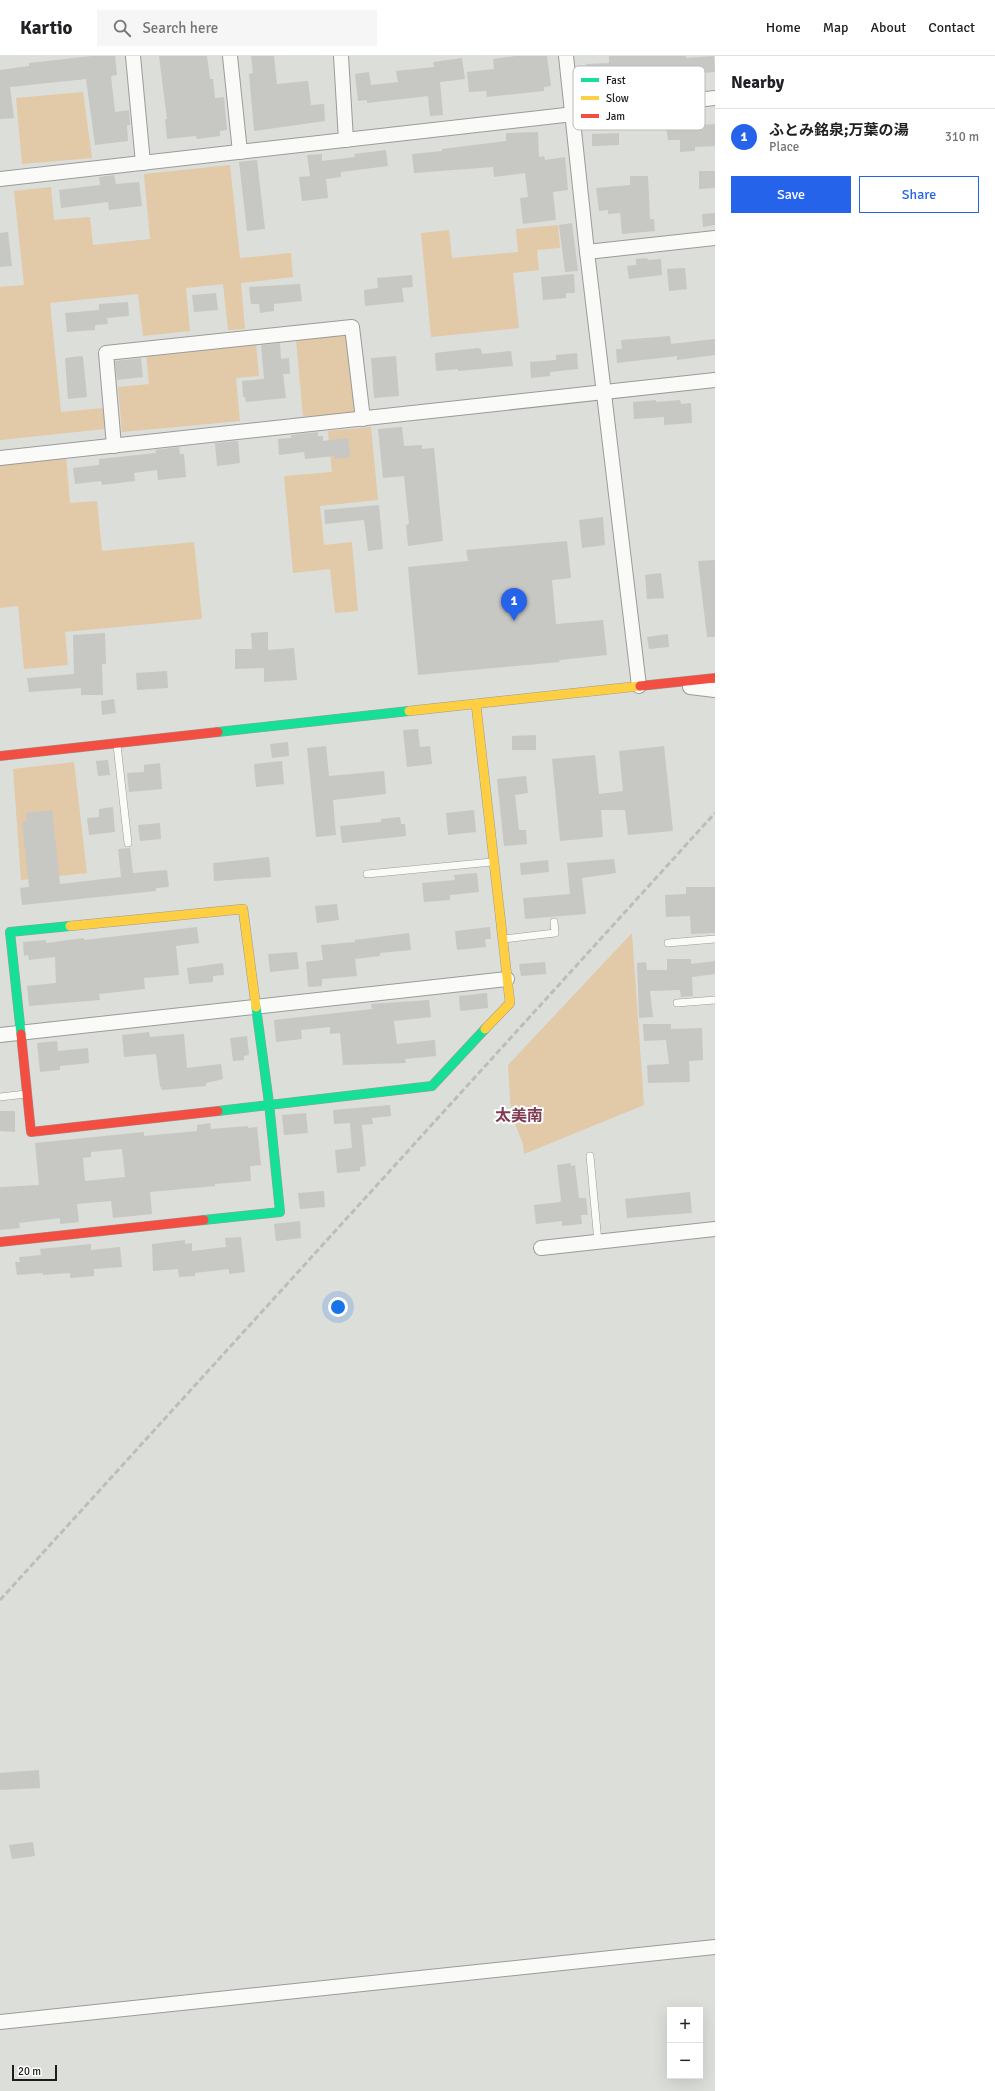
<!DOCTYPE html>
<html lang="en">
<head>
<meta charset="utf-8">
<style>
	:root { --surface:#fff; --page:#f6f6f6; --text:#202124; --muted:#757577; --line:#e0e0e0; --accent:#2563eb }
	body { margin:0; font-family:Signika,"Noto Sans JP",sans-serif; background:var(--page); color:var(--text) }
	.controls { position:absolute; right:12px; bottom:12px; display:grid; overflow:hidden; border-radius:0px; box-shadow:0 4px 16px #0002 }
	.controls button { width:36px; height:36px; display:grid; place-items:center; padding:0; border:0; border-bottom:1px solid var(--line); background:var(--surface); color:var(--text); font:20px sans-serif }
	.scale { position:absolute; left:12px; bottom:10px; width:45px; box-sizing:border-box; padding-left:4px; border:2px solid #1d1d1a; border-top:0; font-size:11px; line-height:14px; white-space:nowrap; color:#1d1d1a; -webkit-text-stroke:3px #fff; paint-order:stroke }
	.you { position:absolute; left:338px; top:1251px; width:14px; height:14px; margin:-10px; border:3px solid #fff; border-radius:50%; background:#1a73e8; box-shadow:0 0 0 6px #1a73e833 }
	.badge { display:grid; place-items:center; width:26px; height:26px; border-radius:50%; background:var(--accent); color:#fff; font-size:13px; font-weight:700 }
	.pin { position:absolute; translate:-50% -33px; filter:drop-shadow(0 1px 2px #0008) }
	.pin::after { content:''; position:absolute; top:21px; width:14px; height:12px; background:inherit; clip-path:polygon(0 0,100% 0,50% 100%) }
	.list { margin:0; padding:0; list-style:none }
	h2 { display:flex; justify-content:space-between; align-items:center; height:52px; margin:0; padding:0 16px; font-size:17px }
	h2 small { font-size:13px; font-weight:400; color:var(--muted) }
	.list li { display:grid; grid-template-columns:26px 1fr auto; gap:12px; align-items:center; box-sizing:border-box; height:56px; padding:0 16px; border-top:1px solid var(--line) }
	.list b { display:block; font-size:15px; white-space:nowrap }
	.list p { margin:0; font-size:13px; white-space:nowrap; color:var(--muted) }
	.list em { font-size:13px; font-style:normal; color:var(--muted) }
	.actions { display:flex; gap:8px; padding:12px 16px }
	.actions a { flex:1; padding:9px 0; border:1px solid var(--accent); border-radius:0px; text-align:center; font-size:14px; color:var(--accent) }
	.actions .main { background:var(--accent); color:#fff }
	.icon { flex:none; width:22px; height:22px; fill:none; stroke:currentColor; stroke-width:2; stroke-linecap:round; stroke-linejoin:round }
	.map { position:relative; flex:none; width:715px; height:2035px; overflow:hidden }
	header { display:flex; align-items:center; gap:24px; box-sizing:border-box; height:56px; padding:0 20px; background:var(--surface); border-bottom:1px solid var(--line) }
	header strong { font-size:19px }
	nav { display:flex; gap:22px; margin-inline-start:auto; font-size:14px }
	.search { width:280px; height:36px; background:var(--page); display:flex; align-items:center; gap:10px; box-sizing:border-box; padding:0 14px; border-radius:0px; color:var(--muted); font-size:15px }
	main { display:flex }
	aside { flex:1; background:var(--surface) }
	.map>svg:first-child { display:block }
</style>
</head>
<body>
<header>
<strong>Kartio</strong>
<div class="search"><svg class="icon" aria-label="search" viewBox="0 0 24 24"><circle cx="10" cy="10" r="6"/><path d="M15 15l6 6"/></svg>Search here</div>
<nav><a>Home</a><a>Map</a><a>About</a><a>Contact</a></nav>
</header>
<main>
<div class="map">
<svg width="715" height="2035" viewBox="0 0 715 2035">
	<rect width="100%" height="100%" fill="#dcded9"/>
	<g fill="#e2c9a8">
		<path d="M83,36L92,102L22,108L16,42Z"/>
		<path d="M230,109L240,202L291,197L293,221L241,227L245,273L228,274L223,228L186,232L190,275L143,280L138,238L50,247L61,356L103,352L105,373L0,384V231L24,229L14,135L51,131L54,164L90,161L93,189L150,183L144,118Z"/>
		<path d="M558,169L560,192L537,194L539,214L513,217L519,272L431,281L421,177L449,174L452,202L518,196L516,173Z"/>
		<path d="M349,278L357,356L303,361L296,283Z"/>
		<path d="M256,288L259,320L236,322L240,365L122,376L118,331L149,328L146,298Z"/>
		<path d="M371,371L378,444L320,450L324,489L352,486L358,555L335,557L330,513L293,517L284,420L332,416L328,375Z"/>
		<path d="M66,401L70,447L97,445L102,495L194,486L202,563L65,576L68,609L24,613L18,550L0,552V408Z"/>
		<path d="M74,706L87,817L21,824L13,713Z"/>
		<path d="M632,877L644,1049L524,1098L523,1088L511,1057L508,1009Z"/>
	</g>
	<g fill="#c7c7c4" fill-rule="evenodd">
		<path d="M92,0H115L117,19L111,20L115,56L129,54L130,69H127L128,85L95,89L86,23L10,31L14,62L0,63V14L29,10V7Z"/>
		<path d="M159,0H207L210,23H213L215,42L224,41L227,74L220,75V80L197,83L196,80L167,83L165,63H167Z"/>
		<path d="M251,0H274L277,28L308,25L311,49L324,48L325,65L254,75L249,18L253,17Z"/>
		<path d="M515,0H547L551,30L544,31V35L487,41L486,35L469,36L467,16L494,13L493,3Z"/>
		<path d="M609,0H686V2L714,0L715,16L701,17V15L630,16L631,24L587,28L586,8L609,7Z"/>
		<path d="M462,2L465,23L440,26L443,59L430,60L428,40L367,47V44L358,45L355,18L369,16L371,29L398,26L396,15L434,11L433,6Z"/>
		<path d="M715,68V90L695,91V95L680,96V84H668L666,71Z"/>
		<path d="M538,76L539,101L544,100L545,104L565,101L568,134L553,136L556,164L523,168L520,142L528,141L525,117L494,121L493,111L414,117L412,98L442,95V93L506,85V77Z"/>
		<path d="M619,77V89L592,90V78Z"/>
		<path d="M386,94L388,110L341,116V121L326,123L328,142L302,145L299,121L310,120L307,99L322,98V105L355,101L354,98Z"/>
		<path d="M257,104L265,173L247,175L239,106Z"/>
		<path d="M699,115H715V132L699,133Z"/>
		<path d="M114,119L116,128L139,126L142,150L109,154L108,146L61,152L59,134L100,129L99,121Z"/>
		<path d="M630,120H648L650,163H654L655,175L622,178L620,157L608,158V154L599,155L596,132L630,129Z"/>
		<path d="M715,157V169L703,171L702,158Z"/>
		<path d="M572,167L578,215L565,216L559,169Z"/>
		<path d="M8,176L12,210L0,211V177Z"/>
		<path d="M647,202L648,204L661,203L662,219L629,223L627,210L636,209V203Z"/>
		<path d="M685,212L687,233L669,235L667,213Z"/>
		<path d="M574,218L575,237H566V242L543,244L541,221Z"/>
		<path d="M412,219L413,231L402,232L404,246L365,250L364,234L378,232L377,222Z"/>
		<path d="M300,228L302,245L274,248V255L260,257L259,248H251L249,231Z"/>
		<path d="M216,237L218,254L194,256L192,239Z"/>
		<path d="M128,246L129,260L107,262L108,268L95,269V274L67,276L65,257L99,254V248Z"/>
		<path d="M670,280L671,288L715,283V299L677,304V300L617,307L616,293H622L621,284Z"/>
		<path d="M280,287L281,303L289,302L290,318H283L286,342L246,346L245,341H243L242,325L264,323L261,289Z"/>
		<path d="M478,292L481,293L482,298L511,295L513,310L458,315V313L436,315L435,297Z"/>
		<path d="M577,297L578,313L550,316V320L531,322L530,306L556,304V299Z"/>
		<path d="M81,300L83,301L87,341L68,343L65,302Z"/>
		<path d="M396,300L399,340L374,342L371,302Z"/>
		<path d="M141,302L143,321L117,324L115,305Z"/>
		<path d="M656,344V346L680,344L681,348L691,347L692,367L664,369V361L634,363L633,346Z"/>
		<path d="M402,371L404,390L422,389V393L434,392L443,485L408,490L406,469L409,468L404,420L383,422L378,373Z"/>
		<path d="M318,376V380H323V385L348,382L350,401L335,403L334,400L305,403L304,396L279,399L278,383L291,382V379Z"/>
		<path d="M238,385L240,407L217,410L215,387Z"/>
		<path d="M179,391L180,398H184L186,421L158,424L157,414L134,417L135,425L102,429L101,425L75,428L73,412L99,409V403L156,397L155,394Z"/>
		<path d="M379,449L383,493L368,495L364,464L325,468L324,454Z"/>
		<path d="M603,461L605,489L582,492L579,464Z"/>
		<path d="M567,485L571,522L552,524L556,568L603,564L607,599L559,604L560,606L418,619L408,511L468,505L466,494Z"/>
		<path d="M715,504V581H707L698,505Z"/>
		<path d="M661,517L664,542L647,543L645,519Z"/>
		<path d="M268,576V594L294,592L297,624L264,626V612L235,613V593H252L251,577Z"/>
		<path d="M105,577L106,608H102L103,639H81V632L29,636L27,622L74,618L73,579Z"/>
		<path d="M668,578L669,591L649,593L647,581Z"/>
		<path d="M167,615L168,632L137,634L136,617Z"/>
		<path d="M114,643L116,657L102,659L101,645Z"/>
		<path d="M418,673L420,691L430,690L432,708L407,711L403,674Z"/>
		<path d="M536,679V694H512V680Z"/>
		<path d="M288,686L289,700L272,702L270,688Z"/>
		<path d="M326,690L329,720L384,715L386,738L333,744L336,779L316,781L307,692Z"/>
		<path d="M664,690L673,775L628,779L625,754H601L603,781L560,785L552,703L595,699L599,738L623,735L619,695Z"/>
		<path d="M108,704L110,719L98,720L96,705Z"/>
		<path d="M282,705L284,728L256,731L254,708Z"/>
		<path d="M160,707L162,733L129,736L127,717L144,716V709Z"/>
		<path d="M526,720L528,737L515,739L519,774H526L527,788L504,790L497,723Z"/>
		<path d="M113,751L115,776L89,779L87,762L99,761V753Z"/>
		<path d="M52,754L60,828L121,821L118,793L130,792L133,817L167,814L169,831L156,832V835L22,849L20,832L29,831L22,766L27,765L26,757Z"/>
		<path d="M474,754L476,776L448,779L446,757Z"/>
		<path d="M400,761L401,768H405L406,780L342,787L340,770L381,766V763Z"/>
		<path d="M160,767L161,783L140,785L138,769Z"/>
		<path d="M269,801L271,821L214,825L213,807Z"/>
		<path d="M614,803L616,817L582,822L586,858L525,863L523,842L570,838L567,807Z"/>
		<path d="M548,804L549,816L521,819L520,807Z"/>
		<path d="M477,817L479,836L450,839V844L424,846L422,827L455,824L454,819Z"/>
		<path d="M686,831H715V877L691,878L690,860L666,861L665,839L686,838Z"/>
		<path d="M337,848L339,864L317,867L315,850Z"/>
		<path d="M197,871L199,887L176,890L179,919L144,922L145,933L99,938L100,944L29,950L27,930L56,927L55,901L29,904L28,899L24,900L23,886L46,884V887L84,882V884Z"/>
		<path d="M490,871L491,883H485L486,891L457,894L455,875Z"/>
		<path d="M409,877L411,894L380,897V900L355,903L357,920L322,923V930L308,931L306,906L323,904L321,889L355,886V884Z"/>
		<path d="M297,896L299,913L270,916L268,898Z"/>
		<path d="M667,903H691V908L715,905V918L692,921L693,940L681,941L680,934L650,935L653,961L639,962L637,907L646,906L647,914H667Z"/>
		<path d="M545,906L546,918L521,920L519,908Z"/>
		<path d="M223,907L224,919L213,920V926L189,928L187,912Z"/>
		<path d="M487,937L488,952L460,955L459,940Z"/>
		<path d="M429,944L431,961L394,965L397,988L435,984L436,1000L405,1003L406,1007L343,1009L340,977L330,978V971L301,974L302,983L276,986L274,964L372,953L371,948Z"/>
		<path d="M643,968H671V973L702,972L703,1004L689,1005L690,1026L648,1027L647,1009L669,1008L666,984L644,985Z"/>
		<path d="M149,976L150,981L184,978L187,1012L221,1008L223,1023L206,1027V1030L162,1034L161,1031H160L156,998L124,1001L122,979Z"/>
		<path d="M247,980L249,999L244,1000V1004L233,1005L230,982Z"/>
		<path d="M57,985L58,995L88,992L89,1007L60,1010V1014L40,1016L37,987Z"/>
		<path d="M390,1049L391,1060L372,1062L373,1068L362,1069L366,1110L360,1111V1115L337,1117L335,1094L352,1092L350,1067L334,1068L333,1054Z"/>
		<path d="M0,1055H15V1076L0,1075Z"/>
		<path d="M306,1057L308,1077L284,1079L282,1059Z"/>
		<path d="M210,1067L211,1073L248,1070V1072L257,1071L261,1109L250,1110L251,1125L215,1128V1130L150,1136L152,1158L113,1162L111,1145L77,1148L79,1166L60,1168V1162L19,1167L20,1172L0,1174V1131L39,1129L35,1087L144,1076V1080L197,1075V1069ZM122,1093L125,1121L85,1125L83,1102L91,1101V1096Z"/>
		<path d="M571,1107V1110L575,1109L579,1142H586L588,1159H581L582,1168L562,1170V1165L536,1168L534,1149L560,1146L561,1144L557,1109Z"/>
		<path d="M324,1135L325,1151L300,1153L298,1137Z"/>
		<path d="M690,1136L692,1157L627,1162L625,1143Z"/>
		<path d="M300,1165L301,1182L276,1185L274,1168Z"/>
		<path d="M241,1181L245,1216L229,1218V1213L195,1217V1220L179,1221L178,1213L153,1215L152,1188L185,1184V1188L192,1187V1195L226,1191L225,1182Z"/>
		<path d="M91,1188V1194L120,1191L122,1211L94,1213V1220L70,1222V1217L43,1219V1217L17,1219L15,1206H20L19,1201L41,1199L40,1193Z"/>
		<path d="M39,1714L40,1732L0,1734V1717Z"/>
		<path d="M33,1786L35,1800L12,1803L9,1789Z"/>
	</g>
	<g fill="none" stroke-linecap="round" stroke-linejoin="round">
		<defs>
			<g id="lane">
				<path d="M117,689L128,787"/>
				<path d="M367,818L492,806"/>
				<path d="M503,883L555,877L554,866"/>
				<path d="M668,887L715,883"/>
				<path d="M677,947L715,944"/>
				<path d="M0,1041L26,1038"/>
				<path d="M590,1100L598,1186"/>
			</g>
			<g id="street">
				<path d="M133,0L143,107"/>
				<path d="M230,0L240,96"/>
				<path d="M341,0L346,84"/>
				<path d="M566,0L587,196L639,630"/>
				<path d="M0,123L715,42"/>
				<path d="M587,196L715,182"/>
				<path d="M114,390L106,297L352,271L363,363"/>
				<path d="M0,402L715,324"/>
				<path d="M690,631L715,634"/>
				<path d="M0,979L507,923"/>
				<path d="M541,1192L715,1173"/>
				<path d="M0,1966L715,1891"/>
			</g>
			<g id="fast">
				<path d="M218,676L409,655"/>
				<path d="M21,978L10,876L70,870"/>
				<path d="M218,1055L432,1030L485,973"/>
				<path d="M204,1164L280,1156L269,1047L256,951"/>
			</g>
			<g id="slow">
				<path d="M476,648L510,947L485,973"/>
				<path d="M409,655L640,630"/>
				<path d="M70,870L243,853L256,951"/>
			</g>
			<g id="jam">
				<path d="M640,630L715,622"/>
				<path d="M0,700L218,676"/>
				<path d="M21,978L31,1076L218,1055"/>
				<path d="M0,1186L204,1164"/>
			</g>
		</defs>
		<use href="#lane" stroke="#9b9b98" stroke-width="8"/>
		<use href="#street" stroke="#9b9b98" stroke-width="16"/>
		<use href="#fast" stroke="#9b9b98" stroke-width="10"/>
		<use href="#slow" stroke="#9b9b98" stroke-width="10"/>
		<use href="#jam" stroke="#9b9b98" stroke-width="10"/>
		<use href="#lane" stroke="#fafaf9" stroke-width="7"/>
		<use href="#street" stroke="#fafaf9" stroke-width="14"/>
		<use href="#fast" stroke="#16e098" stroke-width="9"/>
		<use href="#slow" stroke="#ffcf43" stroke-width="9"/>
		<use href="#jam" stroke="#f24e42" stroke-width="9"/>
		<path stroke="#bdbdbc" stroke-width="3" stroke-dasharray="6 3" stroke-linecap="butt" d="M0,1544L715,757"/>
	</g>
	<g text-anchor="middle" stroke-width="4" stroke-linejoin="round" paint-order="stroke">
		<g font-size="16" font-weight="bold" fill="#813b52" stroke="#fff">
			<text x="519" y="1065">太美南</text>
		</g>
	</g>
	<rect x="573" y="10" width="132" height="64" rx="6" fill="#fff" stroke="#bbbbba" stroke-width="1"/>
	<rect x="581" y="22" width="18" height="4" fill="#16e098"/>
	<rect x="581" y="40" width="18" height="4" fill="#ffcf43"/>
	<rect x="581" y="58" width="18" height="4" fill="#f24e42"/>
	<g font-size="11" fill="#1d1d1a">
		<text x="606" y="28">Fast</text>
		<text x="606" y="46">Slow</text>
		<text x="606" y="64">Jam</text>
	</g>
</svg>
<div class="controls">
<button>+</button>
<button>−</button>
</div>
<div class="scale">20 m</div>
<div class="you"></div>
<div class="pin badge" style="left:514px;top:565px">1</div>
</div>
<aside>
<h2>Nearby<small></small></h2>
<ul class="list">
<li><span class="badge">1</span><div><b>ふとみ銘泉;万葉の湯</b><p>Place</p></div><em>310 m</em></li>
</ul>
<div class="actions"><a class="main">Save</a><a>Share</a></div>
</aside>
</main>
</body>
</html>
